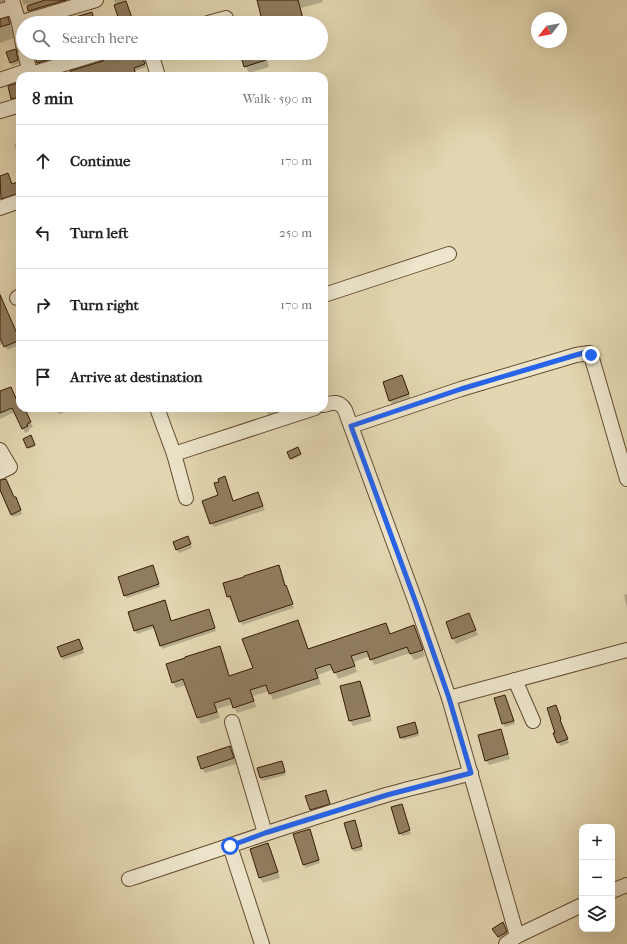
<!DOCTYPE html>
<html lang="en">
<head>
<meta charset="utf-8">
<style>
	:root { --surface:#fff; --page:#f6f6f6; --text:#222; --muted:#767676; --line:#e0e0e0 }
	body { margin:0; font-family:"IM FELL French Canon",serif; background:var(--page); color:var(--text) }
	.controls { position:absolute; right:12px; bottom:12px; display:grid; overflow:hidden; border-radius:8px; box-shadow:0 4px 16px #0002 }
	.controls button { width:36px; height:36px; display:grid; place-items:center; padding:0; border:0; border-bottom:1px solid var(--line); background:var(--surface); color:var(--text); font:20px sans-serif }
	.compass { position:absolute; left:531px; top:12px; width:36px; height:36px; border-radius:50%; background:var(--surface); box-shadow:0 4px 16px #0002; rotate:239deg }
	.stop { position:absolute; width:12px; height:12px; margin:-9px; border:3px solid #2563eb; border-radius:50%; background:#fff }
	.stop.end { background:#2563eb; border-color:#fff; box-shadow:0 1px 4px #0008 }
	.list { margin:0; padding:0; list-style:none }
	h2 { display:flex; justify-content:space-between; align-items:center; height:52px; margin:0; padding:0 16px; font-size:17px }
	h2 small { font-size:13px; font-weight:400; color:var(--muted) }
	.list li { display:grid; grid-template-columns:26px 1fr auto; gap:12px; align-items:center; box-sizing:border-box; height:72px; padding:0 16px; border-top:1px solid var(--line) }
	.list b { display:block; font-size:15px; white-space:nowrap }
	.list em { font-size:13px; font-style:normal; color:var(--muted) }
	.icon { flex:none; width:22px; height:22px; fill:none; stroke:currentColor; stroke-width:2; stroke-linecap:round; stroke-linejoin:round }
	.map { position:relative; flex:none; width:627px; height:944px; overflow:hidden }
	.search { position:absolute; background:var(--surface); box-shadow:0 4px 16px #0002; left:16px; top:16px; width:312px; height:44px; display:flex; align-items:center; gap:10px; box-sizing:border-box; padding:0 14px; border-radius:22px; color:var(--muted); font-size:15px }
	.panel { position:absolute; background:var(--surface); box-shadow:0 4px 16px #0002; left:16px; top:72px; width:312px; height:340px; border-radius:12px }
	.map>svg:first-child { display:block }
</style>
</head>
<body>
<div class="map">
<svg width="627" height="944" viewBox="0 0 627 944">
	<rect width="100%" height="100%" fill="#e3d7b1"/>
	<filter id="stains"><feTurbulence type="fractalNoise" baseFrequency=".005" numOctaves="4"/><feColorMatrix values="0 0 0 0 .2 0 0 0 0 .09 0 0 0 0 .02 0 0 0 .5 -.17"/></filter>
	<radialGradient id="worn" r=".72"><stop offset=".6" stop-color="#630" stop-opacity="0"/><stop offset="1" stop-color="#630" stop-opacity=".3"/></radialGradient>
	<g fill="#0003">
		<path d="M0,0H6L5,5L0,7Z"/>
		<path d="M22,0H71L72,2L31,14L27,4L24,5Z"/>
		<path d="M114,0H126L134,23H121Z"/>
		<path d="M257,0H322L323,2L301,8L305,23H241L262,17Z"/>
		<path d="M8,19L10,22L14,38L0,43V20Z"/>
		<path d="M15,50L17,53L19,63L12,66L11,62Z"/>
		<path d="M35,53H82L40,67L38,63Z"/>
		<path d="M134,53H141L146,67L135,71L137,76H63L103,62L110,57L112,61Z"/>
		<path d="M241,53H265L269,67L249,73L245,66Z"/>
		<path d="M20,143V160L14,145Z"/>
		<path d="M7,174L12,185L20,182V196L4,202L0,194V177Z"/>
		<path d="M0,292L7,310H6L20,342V345L7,350L4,343L0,345Z"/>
		<path d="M402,376L405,381L411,400L393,406L390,401Z"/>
		<path d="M0,392L21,411L27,415L33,427L29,429V431L25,433L15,412L0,419Z"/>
		<path d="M56,408H76L59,414Z"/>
		<path d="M266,408H301L272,421L268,414Z"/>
		<path d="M31,436L35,446L29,449L24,439Z"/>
		<path d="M297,449L301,455L292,460L288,453Z"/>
		<path d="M0,481L17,501L22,514L13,517L0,488Z"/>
		<path d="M226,482L234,502L258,493L265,510L214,527L211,523Z"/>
		<path d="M189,540L192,548L179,553L174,542Z"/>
		<path d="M153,566L160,587L127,598L125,595Z"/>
		<path d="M279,566L281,569L286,586L294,608L242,625L232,599L230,600L228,597L224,584L246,578Z"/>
		<path d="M627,594V608L624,595Z"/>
		<path d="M166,604L172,622L209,610L216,631L162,649L155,628L137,634L135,630Z"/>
		<path d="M471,619L478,635L456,644L447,622Z"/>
		<path d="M297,621L300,627L309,650L385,624L390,635L413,627L417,632L425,656L414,660L410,653L374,665L370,656L354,662L357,672L338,679L334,669L318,675L321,684L273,700L269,691L253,696L256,707L237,713L233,704L217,709L220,718L201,724L198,718L186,685L176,688L173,682L219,648L223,653L230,677L254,669Z"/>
		<path d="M80,644L84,653L63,660L62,657Z"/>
		<path d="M360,682L363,687L372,721L353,726L350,721L341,687Z"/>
		<path d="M505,696L515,724L505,727L495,699Z"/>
		<path d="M556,706L562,723H561L569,743L560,746L554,734L556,733Z"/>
		<path d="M416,726L419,736L403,740L401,737Z"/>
		<path d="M500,730L503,735L510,759L489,765L486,760Z"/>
		<path d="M230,747L233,752L236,764L205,773L202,768Z"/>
		<path d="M283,765L286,775L262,781L258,768Z"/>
		<path d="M326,791L331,807L312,813L311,810Z"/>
		<path d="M403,808L411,834L402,836L400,833Z"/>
		<path d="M354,821L356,824L363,850L354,852L352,849L345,823Z"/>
		<path d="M311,833L320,863L305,868L304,864Z"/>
		<path d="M268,844L271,849L280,878L263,883L260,878L251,850Z"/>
		<path d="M503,923L508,935L500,940L494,929Z"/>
	</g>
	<g fill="#907d5e" stroke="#371c05">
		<path d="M45,0H66L28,11L27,6Z"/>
		<path d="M257,0H298L304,23H244V21L261,16Z"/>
		<path d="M126,1L132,18L120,23L114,5Z"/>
		<path d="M92,12L95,23H63L62,21Z"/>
		<path d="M8,17L10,24L0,27V19Z"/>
		<path d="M16,49L18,60L10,63L6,52Z"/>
		<path d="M34,53H71L37,63Z"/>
		<path d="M108,53H110L112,60L131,53H141L145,64L134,68L136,76H71L70,71L103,61L106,58Z"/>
		<path d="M240,53H264L266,60L244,67Z"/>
		<path d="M18,83L20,88V97L11,99L8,86Z"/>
		<path d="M8,173L12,184L20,181V193L1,199L0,176Z"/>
		<path d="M0,295L20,340L4,347L0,338Z"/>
		<path d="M402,375L409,394L389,401L383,382Z"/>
		<path d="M11,387L21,410L25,409L31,422L27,424L28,426L22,429L12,408L0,413V391Z"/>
		<path d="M31,435L35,445L27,448L23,439Z"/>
		<path d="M298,447L301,454L290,459L287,452Z"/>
		<path d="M225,476L233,501L258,492L263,506L210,524L202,501L218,495L214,483L219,482L218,479Z"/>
		<path d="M6,479L14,497H16L21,510L11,515L0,490V480Z"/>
		<path d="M188,536L191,544L176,550L173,542Z"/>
		<path d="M153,565L159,584L124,596L118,577Z"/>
		<path d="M279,565L285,586L286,585L293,604L239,622L230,596L227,597L223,583L244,577V576Z"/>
		<path d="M165,600L171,621L209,609L215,628L160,646L153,625L134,631L128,612Z"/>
		<path d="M469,613L476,630L452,639L446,622Z"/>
		<path d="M298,620L308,649L386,623L390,634L414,625L423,650L410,654L407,647L370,660L367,651L351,656L355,666L334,673L330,664L315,669L318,678L269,694L266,685L250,690L254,701L233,708L230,698L214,703L217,712L197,718L183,679L172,683L166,664L185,658V657L220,646L229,676L253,668L242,639Z"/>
		<path d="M79,639L83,649L61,657L57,647Z"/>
		<path d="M360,681L370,716L349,721L340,686Z"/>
		<path d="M505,695L514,721L502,724L494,698Z"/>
		<path d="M556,705L561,719L560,720L568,739L557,743L553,733H555L547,708Z"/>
		<path d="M415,722L418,733L400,738L397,727Z"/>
		<path d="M501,729L508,754L485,761L478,735Z"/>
		<path d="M230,746L234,758L201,769L197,757Z"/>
		<path d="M282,761L285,772L260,778L257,768Z"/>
		<path d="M326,790L330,804L310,810L305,796Z"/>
		<path d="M402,804L410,830L399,834L391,807Z"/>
		<path d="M355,820L362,846L352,849L344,823Z"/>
		<path d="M310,829L319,860L303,865L293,834Z"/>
		<path d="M268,843L278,872L259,878L250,849Z"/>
		<path d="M503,922L507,932L498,937L492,929Z"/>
	</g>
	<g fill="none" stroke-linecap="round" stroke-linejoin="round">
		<defs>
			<g id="minor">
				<path d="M12,0L19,23L23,45"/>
				<path d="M0,11L14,7"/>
				<path d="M19,23L96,0"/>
				<path d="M208,23L226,18"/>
				<path d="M25,53L31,76"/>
				<path d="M151,53L158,76"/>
				<path d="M31,74L100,53"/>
				<path d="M0,80L29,70"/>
				<path d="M0,111L20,105"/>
				<path d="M0,208L20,201"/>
				<path d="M324,295L449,254"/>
				<path d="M17,298L20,296"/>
				<path d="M324,405C333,402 340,401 345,410L416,603L449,698L517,936"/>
				<path d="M157,408L174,454L186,498"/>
				<path d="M351,426L461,389L576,355L589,353L591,355L627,479"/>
				<path d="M0,450L10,467L0,472"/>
				<path d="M174,454L315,408"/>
				<path d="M515,680L533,721"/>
				<path d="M449,698L627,650"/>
				<path d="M232,722L265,833"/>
				<path d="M230,846L262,944"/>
				<path d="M129,879C215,851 300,821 386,795C414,787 443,781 471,773"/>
				<path d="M612,891L627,885"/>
				<path d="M506,944L517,936L582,905"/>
			</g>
		</defs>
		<use href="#minor" stroke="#624b30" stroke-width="16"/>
		<use href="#minor" stroke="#ede5cc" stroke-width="14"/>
	</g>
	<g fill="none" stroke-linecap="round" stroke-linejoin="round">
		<path stroke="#2563eb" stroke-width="5" d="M230,846L265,833L387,795L471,773L449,698L416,603L351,426L461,389L576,355L587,352L588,353L591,355"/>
	</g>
	<rect width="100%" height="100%" filter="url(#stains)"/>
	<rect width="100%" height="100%" fill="url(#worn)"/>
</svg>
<div class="controls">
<button>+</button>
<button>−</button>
<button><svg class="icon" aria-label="layers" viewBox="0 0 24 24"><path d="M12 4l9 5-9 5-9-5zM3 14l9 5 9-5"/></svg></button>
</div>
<svg class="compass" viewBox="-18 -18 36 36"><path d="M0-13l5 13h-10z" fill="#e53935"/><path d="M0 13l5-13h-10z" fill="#767676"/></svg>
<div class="stop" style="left:230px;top:846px"></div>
<div class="stop end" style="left:591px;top:355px"></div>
<div class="search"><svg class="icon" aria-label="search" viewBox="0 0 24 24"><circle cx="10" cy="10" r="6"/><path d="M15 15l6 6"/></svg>Search here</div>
<section class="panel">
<h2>8 min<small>Walk · 590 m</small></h2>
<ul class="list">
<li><svg class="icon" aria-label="ahead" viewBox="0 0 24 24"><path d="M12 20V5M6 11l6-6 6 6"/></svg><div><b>Continue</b></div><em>170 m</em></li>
<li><svg class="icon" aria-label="left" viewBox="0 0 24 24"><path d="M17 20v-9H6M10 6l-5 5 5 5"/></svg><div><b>Turn left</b></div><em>250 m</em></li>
<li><svg class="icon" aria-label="right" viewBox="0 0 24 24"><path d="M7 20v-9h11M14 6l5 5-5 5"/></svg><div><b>Turn right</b></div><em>170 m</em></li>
<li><svg class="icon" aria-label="arrive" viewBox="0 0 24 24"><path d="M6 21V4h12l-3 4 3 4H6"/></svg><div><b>Arrive at destination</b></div></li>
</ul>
</section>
</div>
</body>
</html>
